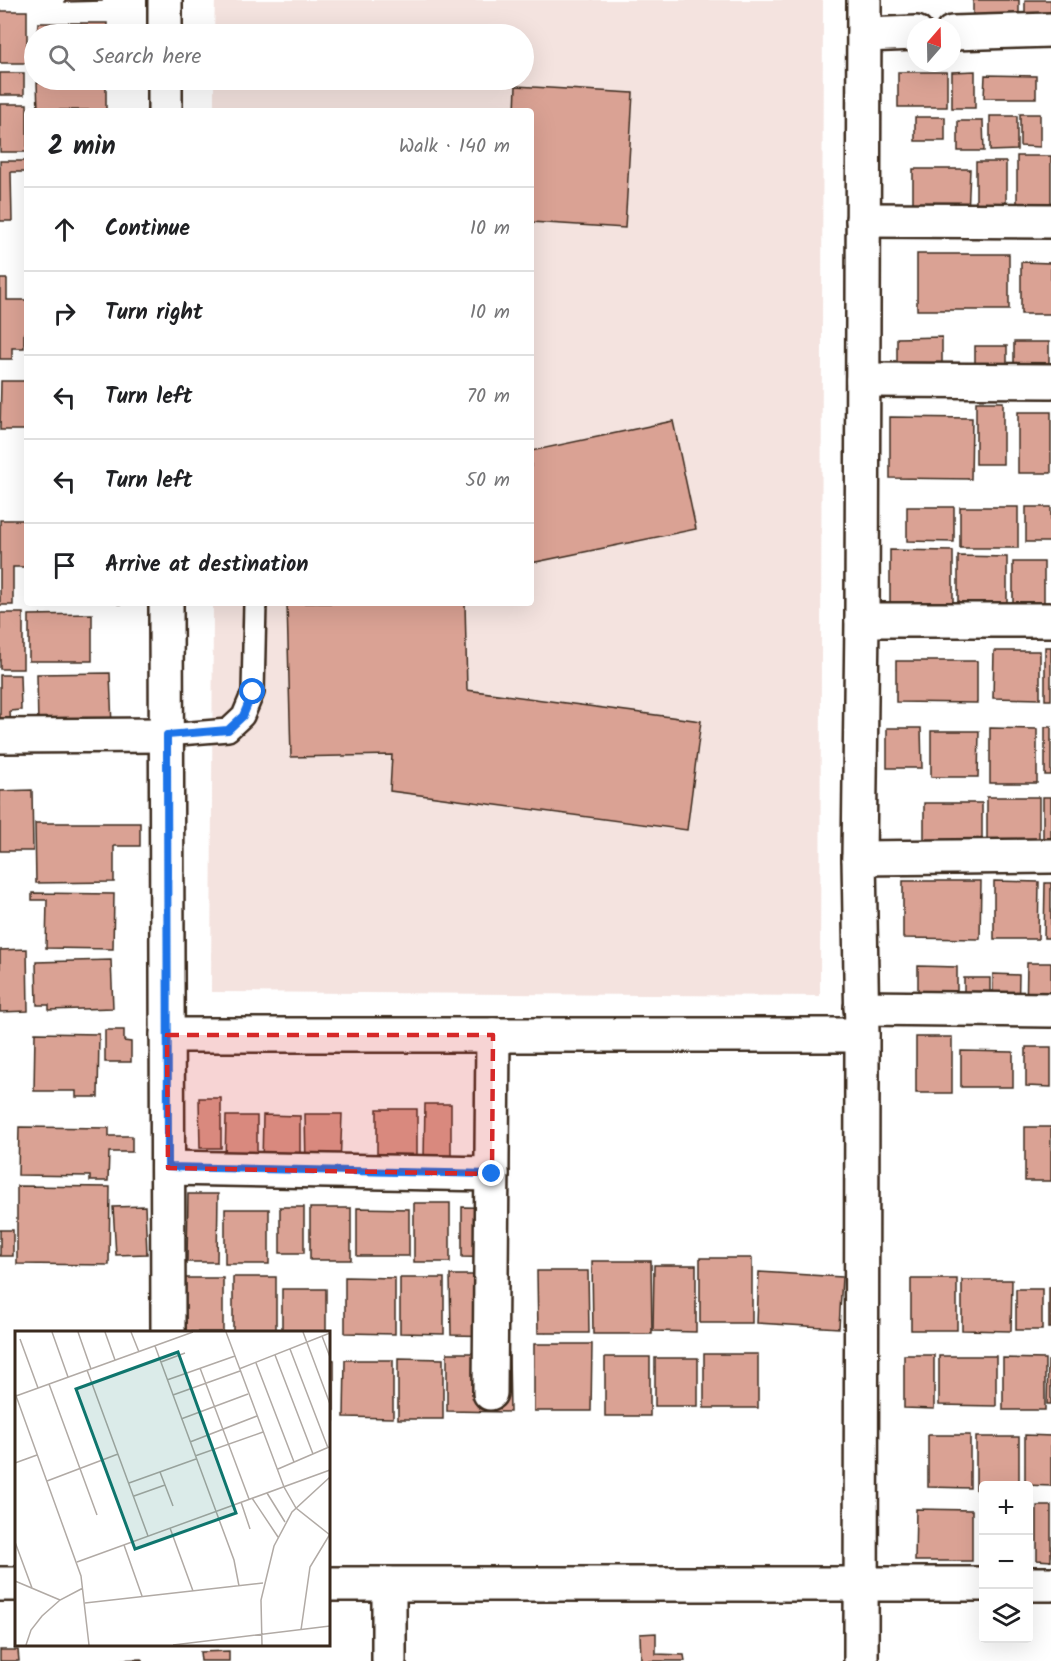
<!DOCTYPE html>
<html lang="en">
<head>
<meta charset="utf-8">
<style>
	:root { --surface:#fff; --page:#f6f6f6; --text:#202124; --muted:#757577; --line:#e0e0e0 }
	body { margin:0; font-family:Kalam,sans-serif; background:var(--page); color:var(--text) }
	.controls { position:absolute; right:18px; bottom:18px; display:grid; overflow:hidden; border-radius:6px; box-shadow:0 6px 24px #0002 }
	.controls button { width:54px; height:54px; display:grid; place-items:center; padding:0; border:0; border-bottom:2px solid var(--line); background:var(--surface); color:var(--text); font:30px sans-serif }
	.compass { position:absolute; left:907px; top:18px; width:54px; height:54px; border-radius:50%; background:var(--surface); box-shadow:0 6px 24px #0002; rotate:20deg }
	.stop { position:absolute; width:18px; height:18px; margin:-14px; border:4px solid #1a73e8; border-radius:50%; background:#fff }
	.stop.end { background:#1a73e8; border-color:#fff; box-shadow:0 2px 6px #0008 }
	.list { margin:0; padding:0; list-style:none }
	h2 { display:flex; justify-content:space-between; align-items:center; height:78px; margin:0; padding:0 24px; font-size:26px }
	h2 small { font-size:20px; font-weight:400; color:var(--muted) }
	.list li { display:grid; grid-template-columns:39px 1fr auto; gap:18px; align-items:center; box-sizing:border-box; height:84px; padding:0 24px; border-top:2px solid var(--line) }
	.list b { display:block; font-size:22px; white-space:nowrap }
	.list em { font-size:20px; font-style:normal; color:var(--muted) }
	.icon { flex:none; width:33px; height:33px; fill:none; stroke:currentColor; stroke-width:2; stroke-linecap:round; stroke-linejoin:round }
	.map { position:relative; flex:none; width:1051px; height:1661px; overflow:hidden }
	.search { position:absolute; background:var(--surface); box-shadow:0 6px 24px #0002; left:24px; top:24px; width:510px; height:66px; display:flex; align-items:center; gap:15px; box-sizing:border-box; padding:0 21px; border-radius:33px; color:var(--muted); font-size:22px }
	.panel { position:absolute; background:var(--surface); box-shadow:0 6px 24px #0002; left:24px; top:108px; width:510px; height:498px; border-radius:6px }
	.map>svg:first-child { display:block }
</style>
</head>
<body>
<div class="map">
<svg width="1051" height="1661" viewBox="0 0 1051 1661">
	<rect width="100%" height="100%" fill="#fff"/>
	<filter id="ink" filterUnits="userSpaceOnUse"><feTurbulence type="fractalNoise" baseFrequency=".0167" numOctaves="2"/><feDisplacementMap in="SourceGraphic" scale="12" xChannelSelector="R" yChannelSelector="G"/><feConvolveMatrix kernelMatrix="1 2 1 2 8 2 1 2 1" color-interpolation-filters="sRGB"/></filter>
	<g filter="url(#ink)">
		<path fill="#f4e3df" d="M215,0H823L820,996L211,992L213,603H531V111H214V80H524V34H214Z"/>
		<g fill="#daa294" stroke="#3b2a1e" stroke-width="1.5">
			<path d="M65,0H102V1L65,2Z"/>
			<rect x="973" y="0" width="46" height="31"/>
			<rect x="1025" y="0" width="26" height="19"/>
			<rect x="0" y="11" width="27" height="52"/>
			<path d="M38,23H107V34H37Z"/>
			<path d="M975,71V108H952V72Z"/>
			<rect x="898" y="72" width="49" height="35"/>
			<rect x="0" y="73" width="24" height="22"/>
			<path d="M985,75L1036,76V98H984Z"/>
			<path d="M106,82V110H38L37,83Z"/>
			<path d="M516,86L633,93L625,228L531,222V111H515Z"/>
			<rect x="0" y="104" width="27" height="48"/>
			<path d="M1020,114H1040V147L1020,146Z"/>
			<path d="M990,116H1017V150L990,151Z"/>
			<rect x="915" y="117" width="30" height="24"/>
			<path d="M958,121H983L984,151H958Z"/>
			<rect x="1017" y="156" width="34" height="61"/>
			<path d="M0,161H27V172H11L12,221H0Z"/>
			<rect x="976" y="162" width="30" height="50"/>
			<path d="M913,169H970L968,215L913,213Z"/>
			<rect x="917" y="254" width="92" height="56"/>
			<path d="M1021,262L1051,263V314H1021Z"/>
			<path d="M0,279H7V300H27V332L24,333V348H12V359H0Z"/>
			<path d="M942,337V390H897V338Z"/>
			<path d="M1014,342H1049V395L1014,396Z"/>
			<rect x="975" y="346" width="32" height="43"/>
			<path d="M1,381H27V430H0Z"/>
			<rect x="976" y="402" width="27" height="62"/>
			<rect x="1018" y="412" width="33" height="61"/>
			<path d="M890,417L972,418L971,479L890,478Z"/>
			<path d="M673,421L696,529L531,563V451Z"/>
			<path d="M907,507H954V542L907,541Z"/>
			<rect x="960" y="507" width="58" height="41"/>
			<rect x="1026" y="507" width="25" height="35"/>
			<path d="M0,520H27V567H13V605H0Z"/>
			<path d="M890,550L953,551V603L890,602Z"/>
			<path d="M958,556L1007,557V602H958Z"/>
			<rect x="1013" y="562" width="31" height="45"/>
			<rect x="118" y="603" width="31" height="1"/>
			<path d="M287,603H465L467,690L701,721L687,830L390,791L392,755L291,757Z"/>
			<rect x="0" y="613" width="23" height="56"/>
			<path d="M92,614V661H29V615Z"/>
			<rect x="1045" y="647" width="6" height="53"/>
			<path d="M994,651H1040V699L993,698Z"/>
			<path d="M896,661H977V703L896,702Z"/>
			<path d="M110,673L112,728H90V718H46L47,726L38,727L37,674Z"/>
			<path d="M0,675H20L21,710L10,711L11,733H0Z"/>
			<rect x="1045" y="727" width="6" height="48"/>
			<path d="M887,728H921L922,768H887Z"/>
			<path d="M990,728L1037,729V783H990Z"/>
			<path d="M931,731H979L978,777H931Z"/>
			<path d="M32,790L33,851H0V791Z"/>
			<rect x="987" y="797" width="52" height="53"/>
			<rect x="1043" y="797" width="8" height="54"/>
			<path d="M924,803H982V855L924,854Z"/>
			<path d="M35,823H140V846H114V882L36,883Z"/>
			<path d="M903,881H981L980,939L903,938Z"/>
			<path d="M994,881L1039,882L1038,939H994Z"/>
			<path d="M1045,883H1051V938H1044Z"/>
			<path d="M32,893L114,894L113,949L46,948L47,900H32Z"/>
			<path d="M27,949L28,1011L0,1012V950Z"/>
			<path d="M111,960L113,1008L49,1010V1005H37L36,962Z"/>
			<path d="M1027,963H1051V1016H1026Z"/>
			<path d="M918,966L957,967V1013H918Z"/>
			<path d="M993,974L1019,975L1018,1019H993Z"/>
			<rect x="964" y="978" width="26" height="40"/>
			<path d="M105,1030H124V1041L131,1042V1062H105Z"/>
			<path d="M35,1033L99,1034L98,1097H76V1091H34Z"/>
			<rect x="916" y="1037" width="36" height="56"/>
			<path d="M1026,1047H1051V1087L1026,1086Z"/>
			<path d="M961,1051L1013,1052V1087H961Z"/>
			<path d="M199,1098H221V1148H200Z"/>
			<path d="M425,1104H451V1159L424,1158Z"/>
			<path d="M377,1109H417V1165L377,1164Z"/>
			<path d="M305,1114H342L340,1167L306,1166Z"/>
			<path d="M263,1115L300,1116V1164H262Z"/>
			<path d="M226,1116H257V1164L225,1163Z"/>
			<path d="M19,1127L109,1128V1136H132V1152H109L108,1181H90V1176L18,1175Z"/>
			<rect x="1025" y="1127" width="26" height="54"/>
			<path d="M17,1186L110,1187L109,1265L17,1264Z"/>
			<path d="M188,1194H218L217,1262H187Z"/>
			<rect x="414" y="1203" width="36" height="59"/>
			<path d="M145,1206L147,1254L116,1255L113,1207Z"/>
			<rect x="280" y="1207" width="24" height="46"/>
			<path d="M462,1207L506,1208L505,1258L462,1257Z"/>
			<rect x="310" y="1208" width="41" height="52"/>
			<path d="M357,1208L409,1209V1256H357Z"/>
			<rect x="225" y="1209" width="44" height="55"/>
			<rect x="0" y="1230" width="13" height="26"/>
			<rect x="700" y="1258" width="52" height="65"/>
			<path d="M592,1261H651L652,1334H593Z"/>
			<path d="M654,1265H696V1332L653,1331Z"/>
			<path d="M537,1271H588L589,1333H538Z"/>
			<path d="M759,1272L842,1277L839,1328L757,1323Z"/>
			<path d="M450,1275H505V1336L451,1335Z"/>
			<rect x="233" y="1277" width="43" height="55"/>
			<path d="M345,1277L395,1278V1334L345,1333Z"/>
			<rect x="184" y="1278" width="39" height="54"/>
			<path d="M400,1278H444V1334L400,1333Z"/>
			<rect x="911" y="1279" width="46" height="51"/>
			<path d="M962,1280H1012L1011,1331L962,1330Z"/>
			<rect x="1049" y="1287" width="2" height="41"/>
			<rect x="282" y="1289" width="44" height="43"/>
			<rect x="1016" y="1289" width="26" height="41"/>
			<path d="M534,1344H592L591,1411H534Z"/>
			<path d="M447,1353H509L510,1412L447,1411Z"/>
			<rect x="704" y="1354" width="54" height="54"/>
			<path d="M904,1355H934V1409L904,1408Z"/>
			<path d="M939,1356H996V1406L939,1405Z"/>
			<rect x="605" y="1357" width="45" height="59"/>
			<path d="M398,1358L443,1359V1419H398Z"/>
			<rect x="655" y="1358" width="43" height="48"/>
			<path d="M1003,1358L1045,1359V1410H1003Z"/>
			<path d="M328,1359L334,1360V1421H328Z"/>
			<path d="M345,1360H393V1418L344,1417Z"/>
			<path d="M1048,1361L1051,1362V1404H1047Z"/>
			<path d="M928,1435H970V1488L928,1487Z"/>
			<path d="M1025,1435L1051,1436V1486L1025,1485Z"/>
			<path d="M976,1437H1019V1486H984V1490H976Z"/>
			<rect x="982" y="1506" width="2" height="49"/>
			<rect x="1028" y="1506" width="3" height="49"/>
			<path d="M1037,1506H1051V1561L1037,1560Z"/>
			<path d="M916,1509L972,1510V1561H915Z"/>
			<path d="M656,1633V1654L684,1655L685,1661H641L640,1634Z"/>
			<path d="M0,1650H18L19,1661H0Z"/>
			<path d="M229,1651V1661H201L200,1652Z"/>
			<path d="M142,1659V1661L113,1660Z"/>
		</g>
		<g fill="none" stroke-linecap="round" stroke-linejoin="round">
			<defs>
				<path id="service" d="M167,735L228,730L243,716L253,692L255,603"/>
				<g id="minor">
					<path d="M165,0V34"/>
					<path d="M952,33L1051,30"/>
					<path d="M864,35L916,33"/>
					<path d="M165,80V111"/>
					<path d="M863,220L1051,221"/>
					<path d="M863,380L1051,381"/>
					<path d="M166,603L168,1332"/>
					<path d="M862,620H1051"/>
					<path d="M0,736L167,735"/>
					<path d="M859,858L1051,856"/>
					<path d="M861,1008L1051,1010"/>
					<path d="M167,1035H862"/>
					<path d="M168,1168L492,1174"/>
					<path d="M490,1393L493,1035"/>
					<path d="M0,1584H16"/>
					<path d="M328,1584H984"/>
					<path d="M389,1584V1661"/>
					<path d="M1028,1584H1051"/>
					<path d="M861,1661L862,1035L859,858L862,620L864,0"/>
				</g>
			</defs>
			<use href="#service" stroke="#3b2a1e" stroke-width="26"/>
			<use href="#minor" stroke="#3b2a1e" stroke-width="38"/>
			<use href="#service" stroke="#fff" stroke-width="21"/>
			<use href="#minor" stroke="#fff" stroke-width="33"/>
		</g>
	</g>
	<g fill="none" stroke-linecap="round" stroke-linejoin="round" filter="url(#ink)">
		<path stroke="#1a73e8" stroke-width="8" d="M253,692L243,716L228,730L167,735L168,1167L492,1174"/>
	</g>
	<path fill="#d62828" fill-opacity="0.2" stroke="#d62828" stroke-width="4.5" stroke-dasharray="12 8" stroke-linejoin="round" d="M167,1035H493L492,1174L168,1168Z"/>
	<g transform="translate(15 1331)">
		<rect width="315" height="315" fill="#fff"/>
		<path fill="none" stroke="#b1aaa5" stroke-width="1.5" d="M37,1L53,46M63,1L76,38M90,1L100,29M116,1L124,21M211,1L269,156L281,177L315,204M288,1L315,73M307,5L315,26M5,8L23,57M140,15L219,229L224,255M275,18L313,117M260,24L298,123M146,31L170,22M241,32L279,131M185,37L234,168M224,38L315,2M72,39L133,205M152,49L220,25M34,53L82,184M0,62L66,245L74,314M158,64L225,40M1,65L178,1M166,88L233,63M175,111L242,85M180,125L248,101M0,132L22,124M263,138L314,116M145,141L158,175M32,150L103,123M114,152L181,128M252,162L270,191M119,165L150,154M237,167L263,206M226,171L235,198M155,197L178,260M0,211L17,257M109,214L127,265M62,231L315,139M0,250L45,269M70,272L248,252M286,299L295,236L315,203M11,314L16,299L27,285L45,269L68,257M158,314L315,295M247,314L246,269L259,215L277,181L315,146"/>
		<path fill="#0f766e" fill-opacity="0.15" stroke="#0f766e" stroke-width="3" d="M163,21L221,182L120,218L61,58Z"/>
		<rect width="315" height="315" fill="none" stroke="#3b2a1e" stroke-width="3"/>
	</g>
</svg>
<div class="controls">
<button>+</button>
<button>−</button>
<button><svg class="icon" aria-label="layers" viewBox="0 0 24 24"><path d="M12 4l9 5-9 5-9-5zM3 14l9 5 9-5"/></svg></button>
</div>
<svg class="compass" viewBox="-18 -18 36 36"><path d="M0-13l5 13h-10z" fill="#e53935"/><path d="M0 13l5-13h-10z" fill="#757577"/></svg>
<div class="stop" style="left:253px;top:692px"></div>
<div class="stop end" style="left:492px;top:1174px"></div>
<div class="search"><svg class="icon" aria-label="search" viewBox="0 0 24 24"><circle cx="10" cy="10" r="6"/><path d="M15 15l6 6"/></svg>Search here</div>
<section class="panel">
<h2>2 min<small>Walk · 140 m</small></h2>
<ul class="list">
<li><svg class="icon" aria-label="ahead" viewBox="0 0 24 24"><path d="M12 20V5M6 11l6-6 6 6"/></svg><div><b>Continue</b></div><em>10 m</em></li>
<li><svg class="icon" aria-label="right" viewBox="0 0 24 24"><path d="M7 20v-9h11M14 6l5 5-5 5"/></svg><div><b>Turn right</b></div><em>10 m</em></li>
<li><svg class="icon" aria-label="left" viewBox="0 0 24 24"><path d="M17 20v-9H6M10 6l-5 5 5 5"/></svg><div><b>Turn left</b></div><em>70 m</em></li>
<li><svg class="icon" aria-label="left" viewBox="0 0 24 24"><path d="M17 20v-9H6M10 6l-5 5 5 5"/></svg><div><b>Turn left</b></div><em>50 m</em></li>
<li><svg class="icon" aria-label="arrive" viewBox="0 0 24 24"><path d="M6 21V4h12l-3 4 3 4H6"/></svg><div><b>Arrive at destination</b></div></li>
</ul>
</section>
</div>
</body>
</html>
